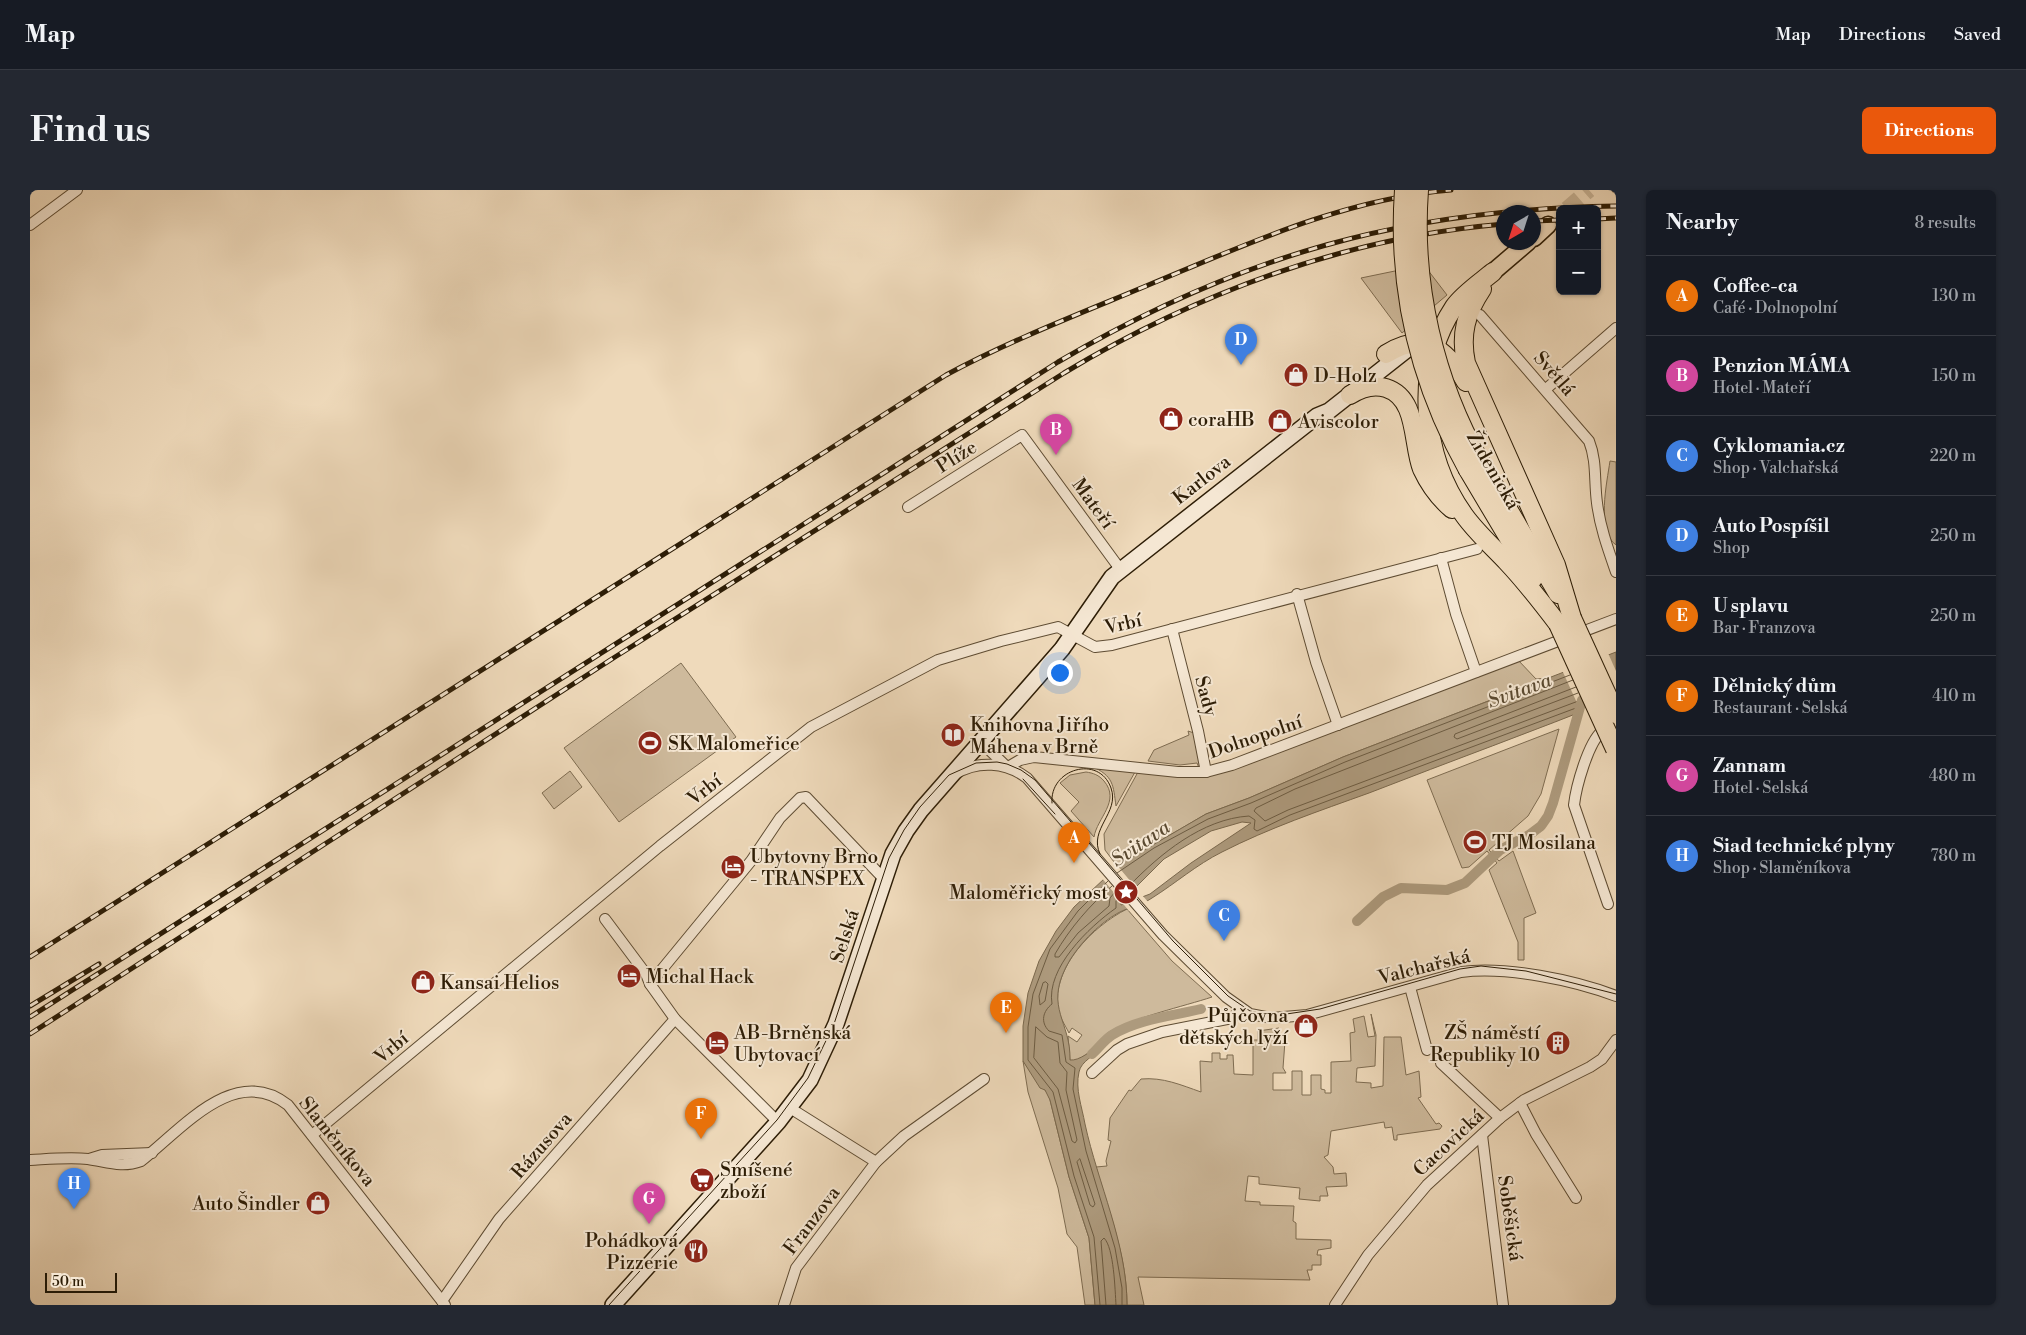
<!DOCTYPE html>
<html lang="en">
<head>
<meta charset="utf-8">
<style>
	:root { --surface:#171b24; --page:#242831; --text:#f1f3f6; --muted:#9ea1a6; --line:#363941; --accent:#ea580c }
	body { margin:0; font-family:"Libre Bodoni",serif; background:var(--page); color:var(--text) }
	.controls { position:absolute; right:15px; top:15px; display:grid; overflow:hidden; border-radius:8px; box-shadow:0 1px 4px #0004 }
	.controls button { width:45px; height:45px; display:grid; place-items:center; padding:0; border:0; border-bottom:1px solid var(--line); background:var(--surface); color:var(--text); font:25px sans-serif }
	.compass { position:absolute; left:1466px; top:15px; width:45px; height:45px; border-radius:50%; background:var(--surface); box-shadow:0 1px 4px #0004; rotate:219deg }
	.scale { position:absolute; left:15px; bottom:12px; width:72px; box-sizing:border-box; padding-left:5px; border:2px solid #2d1d06; border-top:0; font-size:14px; line-height:18px; white-space:nowrap; color:#2d1d06; -webkit-text-stroke:4px #f5e7d3; paint-order:stroke }
	.you { position:absolute; left:1029px; top:482px; width:18px; height:18px; margin:-12px; border:4px solid #fff; border-radius:50%; background:#1a73e8; box-shadow:0 0 0 8px #1a73e833 }
	.badge { display:grid; place-items:center; width:32px; height:32px; border-radius:50%; background:var(--accent); color:#fff; font-size:16px; font-weight:700 }
	.pin { position:absolute; translate:-50% -41px; filter:drop-shadow(0 1px 2px #0008) }
	.pin::after { content:''; position:absolute; top:26px; width:18px; height:15px; background:inherit; clip-path:polygon(0 0,100% 0,50% 100%) }
	.list { margin:0; padding:0; list-style:none }
	h2 { display:flex; justify-content:space-between; align-items:center; height:65px; margin:0; padding:0 20px; font-size:21px }
	h2 small { font-size:16px; font-weight:400; color:var(--muted) }
	.list li { display:grid; grid-template-columns:32px 1fr auto; gap:15px; align-items:center; box-sizing:border-box; height:80px; padding:0 20px; border-top:1px solid var(--line) }
	.list b { display:block; font-size:19px; white-space:nowrap }
	.list p { margin:0; font-size:16px; white-space:nowrap; color:var(--muted) }
	.list em { font-size:16px; font-style:normal; color:var(--muted) }
	.map { position:relative; flex:none; width:1586px; height:1115px; overflow:hidden; border-radius:8px }
	header { display:flex; align-items:center; gap:30px; box-sizing:border-box; height:70px; padding:0 25px; background:var(--surface); border-bottom:1px solid var(--line) }
	header strong { font-size:24px }
	nav { display:flex; gap:28px; margin-inline-start:auto; font-size:18px }
	.intro { display:flex; align-items:center; justify-content:space-between; box-sizing:border-box; height:120px; padding:0 30px }
	h1 { margin:0; font-size:35px }
	.button { padding:12px 22px; border-radius:8px; background:var(--accent); color:#fff; font-size:18px; font-weight:700 }
	main { display:flex; gap:30px; padding:0 30px }
	aside { flex:1; background:var(--surface); border-radius:8px; box-shadow:0 1px 4px #0004 }
	.map>svg:first-child { display:block }
</style>
</head>
<body>
<header>
<strong>Map</strong>
<nav><a>Map</a><a>Directions</a><a>Saved</a></nav>
</header>
<div class="intro"><h1>Find us</h1><a class="button">Directions</a></div>
<main>
<div class="map">
<svg width="1586" height="1115" viewBox="0 0 1586 1115">
	<rect width="100%" height="100%" fill="#efdabb"/>
	<filter id="stains"><feTurbulence type="fractalNoise" baseFrequency=".004" numOctaves="4"/><feColorMatrix values="0 0 0 0 .2 0 0 0 0 .09 0 0 0 0 .02 0 0 0 .5 -.17"/></filter>
	<radialGradient id="worn" r=".72"><stop offset=".6" stop-color="#630" stop-opacity="0"/><stop offset="1" stop-color="#630" stop-opacity=".3"/></radialGradient>
	<g fill="#ceba9c" stroke="#7e6c51">
		<path d="M1394,75L1417,105L1372,143L1331,88Z"/>
		<path d="M1580,271L1586,272V355C1566,341 1577,292 1580,271Z"/>
		<path d="M1488,470L1506,489L1518,488L1313,567L1219,608L1176,624L1087,676L1075,660L1074,644L1108,582L1156,587L1176,586Z"/>
		<path d="M651,473L706,547L589,632L534,558Z"/>
		<path d="M1529,539L1511,604L1498,626L1459,660L1469,671L1483,661L1506,723L1494,728V770H1488V752L1459,680L1467,673L1457,661L1439,677L1432,678L1397,590Z"/>
		<path d="M1158,541L1164,543L1170,575L1169,578L1167,573L1150,575L1118,571L1124,560L1159,545Z"/>
		<path d="M1061,576L1105,582L1086,616C1083,595 1084,586 1061,576Z"/>
		<path d="M540,581L552,597L524,619L512,603Z"/>
		<path d="M1056,582C1063,583 1069,585 1074,591C1091,611 1067,628 1064,647L1041,621L1049,612L1030,593L1040,585Z"/>
		<path d="M1097,719L1142,771L1182,807C1155,816 1102,828 1079,842C1067,850 1057,872 1040,871L1038,846L1047,852L1052,845L1042,838L1039,843C1035,835 1029,826 1028,818C1022,777 1063,736 1097,719Z"/>
		<path d="M1341,824L1346,845L1345,876L1327,878L1326,892L1341,893V898L1353,896L1354,847H1371L1376,885L1389,881L1391,907L1388,908L1406,934L1409,933L1412,936L1410,939L1367,945V950H1364L1362,937L1355,938L1354,932L1301,941L1298,965L1294,967L1303,977L1304,984L1316,983L1317,996L1296,997L1298,1006H1290V1011L1269,1009L1270,998L1229,994V987L1218,986L1215,1011L1230,1012V1015L1264,1016L1263,1031L1266,1033V1049L1301,1050V1058L1288,1060L1287,1065H1291V1075H1282V1080H1277L1280,1090L1108,1087L1114,1115H1097C1097,1067 1079,1022 1066,977L1077,976L1076,971L1081,951L1078,950L1080,928L1099,900L1101,901L1111,889C1133,887 1151,895 1171,902L1170,871L1182,872V863H1190V869H1197V865H1203L1204,884L1223,885V850H1228V841L1249,838V851H1255L1253,878L1256,883H1243V900H1262V881H1272V905H1281V885H1291V899L1295,900V903H1301V872L1321,871L1320,843L1325,842L1323,829L1334,826L1338,847L1345,846Z"/>
		<path d="M993,871L1018,904L1020,910L1039,987L1059,1048L1065,1115H1055L1047,1057L1037,1044L1028,998L998,902Z"/>
	</g>
	<path fill="#ad9a7d" stroke="#7a684d" fill-rule="evenodd" d="M1586,462V508C1504,541 1421,571 1339,603C1289,621 1239,638 1192,662C1166,675 1146,693 1122,708C1112,715 1099,717 1088,723C1068,734 1046,757 1036,777C1015,818 1041,832 1040,870C1049,871 1062,861 1068,854L1071,857C1065,866 1051,871 1049,882C1045,899 1052,917 1055,934C1068,994 1097,1053 1097,1115H1065L1059,1048L1039,987L1020,910L1015,900L1010,898L993,871V836L998,803L1009,771L1026,741L1044,717L1090,674L1176,624L1219,608L1313,567ZM1212,632L1221,633L1161,673L1120,704L1091,715V712L1134,669L1181,641Z"/>
	<g fill="#efdabb">
		<path d="M1578,463L1586,481V511L1552,524L1532,480Z"/>
		<path d="M1086,674L1107,699L1095,712L1112,705L1119,713L1099,721L1071,687Z"/>
	</g>
	<g fill="none" stroke-linecap="round" stroke-linejoin="round">
		<g stroke="#6d5c42" stroke-width="1">
			<path d="M1543,490L1265,599L1226,618L1224,621L1235,631L1258,620L1551,510"/>
			<path d="M1546,497L1425,544L1424,547L1427,549L1548,503"/>
			<path d="M1087,683L1124,658L1178,629L1221,613L1315,572L1540,485"/>
			<path d="M1082,696C1060,715 1040,738 1025,764V767H1029L1048,743L1079,716L1080,708L1086,701"/>
			<path d="M1099,696C1130,664 1172,629 1219,626L1225,630L1224,639L1227,641L1260,625L1554,515"/>
			<path d="M1090,705L1086,711V718C1059,737 1016,778 1022,814C1013,821 1010,832 1019,841L1032,845L1036,872L1045,878L1043,899L1056,961L1085,1058L1092,1098V1115"/>
			<path d="M1016,792L1018,794L1015,811L1010,815L1009,806L1013,793Z"/>
			<path d="M1006,837L1017,847L1028,852L1030,873L1037,882L1036,900L1047,950L1045,953L1042,951L1028,899L1004,868Z"/>
			<path d="M1050,969L1065,1014L1063,1017L1060,1015L1047,972Z"/>
			<path d="M1070,1115L1064,1047L1044,986L1023,902L998,870V837L1003,804L1020,759L1048,721L1078,691"/>
			<path d="M1076,1115L1071,1051L1074,1048C1084,1058 1085,1100 1086,1115"/>
		</g>
		<g stroke="#ad9a7d" stroke-width="10">
			<path d="M1327,731L1353,707L1371,698L1417,700L1435,693L1470,660L1499,645L1511,636L1518,626L1523,613L1552,510"/>
			<path d="M1062,864C1069,858 1074,850 1082,845C1108,829 1142,826 1171,819"/>
		</g>
		<path stroke="#c8b497" stroke-width="16" stroke-dasharray="16 8" stroke-linecap="butt" d="M1537,19L1559,0"/>
		<defs>
			<g id="minor">
				<path d="M0,35L47,0"/>
				<path d="M1450,125L1559,251C1567,271 1564,291 1567,313C1570,337 1578,359 1586,382"/>
				<path d="M1516,199L1586,138"/>
				<path d="M878,317L992,245L1090,379"/>
				<path d="M1411,368L1426,424L1446,482"/>
				<path d="M1267,404L1286,472L1308,535"/>
				<path d="M1142,439L1168,541L1176,582"/>
				<path d="M1572,541C1558,553 1546,597 1544,615L1578,714"/>
				<path d="M950,551L977,577"/>
				<path d="M978,577L990,570L1004,567L1148,582H1176L1202,575L1586,429"/>
				<path d="M925,584C948,570 976,572 997,588L1133,745L1196,807L1220,824L1242,828L1277,825L1431,782C1476,776 1544,790 1586,806"/>
				<path d="M575,729L616,784L620,794L645,829L748,932"/>
				<path d="M620,794L721,671L750,628L770,608L776,607L854,689"/>
				<path d="M1380,797L1397,860"/>
				<path d="M1411,873L1470,928"/>
				<path d="M1062,883L1087,860L1097,854L1132,842L1202,828L1212,819"/>
				<path d="M1490,913L1506,944L1546,1008"/>
				<path d="M760,918L846,972"/>
				<path d="M282,945L630,656L781,537L908,470L971,451L1028,437L1065,457L1082,455L1447,359"/>
				<path d="M1452,945L1473,1115"/>
				<path d="M59,969L72,965L122,963"/>
				<path d="M0,970C19,969 40,967 58,969C78,972 92,978 111,971C152,939 205,873 258,915L415,1115"/>
				<path d="M412,1111L469,1029L645,829"/>
				<path d="M754,1115L766,1078L846,972L874,946L954,889"/>
				<path d="M1305,1115L1338,1065L1397,995L1470,928L1494,910L1560,877L1572,869L1586,850"/>
			</g>
			<path id="secondary" d="M583,1115L748,932L780,890L806,834L863,664L876,641L891,620L1032,459L1082,387L1287,226L1299,221L1379,158"/>
			<g id="primary">
				<path d="M1504,48L1518,35"/>
				<path d="M1463,82L1498,52"/>
			</g>
			<g id="trunk">
				<path d="M1463,82C1451,92 1433,104 1424,117C1383,179 1392,266 1434,325C1446,342 1463,357 1477,372C1496,392 1512,413 1528,434"/>
				<path d="M1452,99C1436,123 1430,144 1436,173L1526,375L1542,428"/>
				<path d="M1356,164C1394,140 1416,159 1436,192"/>
				<path d="M1320,205C1331,198 1343,194 1356,198C1388,208 1382,253 1392,279C1399,294 1409,308 1422,319"/>
				<path d="M1451,273L1528,404"/>
				<path d="M1438,280L1503,389"/>
			</g>
		</defs>
		<use href="#minor" stroke="#5e4c33" stroke-width="12"/>
		<use href="#secondary" stroke="#2d1d06" stroke-width="18"/>
		<use href="#primary" stroke="#2d1d06" stroke-width="19"/>
		<use href="#trunk" stroke="#2d1d06" stroke-width="20"/>
		<use href="#minor" stroke="#f5e7d3" stroke-width="10"/>
		<use href="#secondary" stroke="#f5e7d3" stroke-width="15"/>
		<use href="#primary" stroke="#efdabb" stroke-width="16"/>
		<use href="#trunk" stroke="#efdabb" stroke-width="18"/>
		<g stroke="#2d1d06" stroke-width="1">
			<path d="M993,589L1025,624"/>
			<path d="M1022,613C1019,579 1069,564 1081,598C1090,623 1058,639 1070,664"/>
			<path d="M579,1115L747,930L778,888L804,834L859,668L874,640L890,617L919,585L946,573L967,572L977,574L991,580L1005,590L1143,751L1198,806L1220,821L1243,826L1290,819L1430,779L1451,776L1496,781L1586,804"/>
		</g>
		<defs>
			<g id="rail">
				<path d="M1584,0H1586"/>
				<path d="M1567,29L1586,28"/>
				<path d="M1504,31L1530,30"/>
				<path d="M0,767L916,185C981,150 1049,124 1116,96C1215,55 1313,9 1421,0"/>
				<path d="M0,816L69,774"/>
				<path d="M0,827L1028,172C1210,65 1375,19 1586,16"/>
				<path d="M0,844L585,467L1034,183C1167,103 1317,47 1474,34"/>
			</g>
		</defs>
		<use href="#rail" stroke="#2d1d06" stroke-width="5"/>
		<use href="#rail" stroke="#f5e7d3" stroke-width="3" stroke-dasharray="9" stroke-linecap="butt"/>
		<defs>
			<g id="trunk-bridge">
				<path d="M1374,0C1367,99 1390,194 1438,280"/>
				<path d="M1389,0C1382,95 1404,190 1451,273"/>
				<path d="M1542,428L1586,524"/>
				<path d="M1528,434L1585,559"/>
			</g>
		</defs>
		<use href="#trunk-bridge" stroke="#2d1d06" stroke-width="20" stroke-linecap="butt"/>
		<use href="#trunk-bridge" stroke="#efdabb" stroke-width="18"/>
	</g>
	<defs>
		<symbol id="shop-disc" viewBox="-11 -11 22 22"><circle r="9.5" fill="#8f2418" stroke="#f5e7d3"/><path d="M-5-2.5h2.3a2.7 3.5 0 0 1 5.4 0H5L5.5 6h-11ZM-1.5-2.5h3a1.5 2.3 0 0 0-3 0Z" fill="#fff"/></symbol>
		<symbol id="library-disc" viewBox="-11 -11 22 22"><circle r="9.5" fill="#8f2418" stroke="#f5e7d3"/><path d="M-6-4Q-3-5.5-.7-3.5V5Q-3 3-6 4ZM6-4Q3-5.5 .7-3.5V5Q3 3 6 4Z" fill="#fff"/></symbol>
		<symbol id="stadium-disc" viewBox="-11 -11 22 22"><circle r="9.5" fill="#8f2418" stroke="#f5e7d3"/><path d="M0-5a6.5 5 0 1 0 0 10a6.5 5 0 1 0 0-10ZM-3.5-1.8h7v3.6h-7Z" fill="#fff"/></symbol>
		<symbol id="hotel-disc" viewBox="-11 -11 22 22"><circle r="9.5" fill="#8f2418" stroke="#f5e7d3"/><path d="M-6-4.5h1.5V1H6V5H4.5V3h-9V5H-6ZM-4 0a1.8 1.8 0 1 1 3.6 0ZM.5 0V-2.5h3Q6-2.5 6 0Z" fill="#fff"/></symbol>
		<symbol id="sight-disc" viewBox="-11 -11 22 22"><circle r="9.5" fill="#8f2418" stroke="#f5e7d3"/><path d="M0-6L1.8-2.2L6-1.7L2.9 1.2L3.7 5.4L0 3.3L-3.7 5.4L-2.9 1.2L-6-1.7L-1.8-2.2Z" fill="#fff"/></symbol>
		<symbol id="building-disc" viewBox="-11 -11 22 22"><circle r="9.5" fill="#8f2418" stroke="#f5e7d3"/><path d="M-4-6H4V6H1V3H-1V6H-4ZM-2.5-4.3h1.7v1.8h-1.7ZM.8-4.3h1.7v1.8H.8ZM-2.5-1h1.7V.8h-1.7ZM.8-1h1.7V.8H.8Z" fill="#fff"/></symbol>
		<symbol id="supermarket-disc" viewBox="-11 -11 22 22"><circle r="9.5" fill="#8f2418" stroke="#f5e7d3"/><path d="M-6-5.5h2.5l.6 2H6L4.5 2H-2.5L-4.4-4H-6ZM-1.5 3.2a1.3 1.3 0 1 0 .1 0ZM3 3.2a1.3 1.3 0 1 0 .1 0Z" fill="#fff"/></symbol>
		<symbol id="restaurant-disc" viewBox="-11 -11 22 22"><circle r="9.5" fill="#8f2418" stroke="#f5e7d3"/><path d="M-5-6h1v4h1v-4h1v4h1v-4h1v5L-1.5 .5V6h-2V.5L-5-1ZM5-6V6H3V1.5H1.5Q1.5-4 5-6Z" fill="#fff"/></symbol>
	</defs>
	<g fill-rule="evenodd">
		<use href="#shop-disc" x="1252" y="171" width="28" height="28"/>
		<use href="#shop-disc" x="1127" y="215" width="28" height="28"/>
		<use href="#shop-disc" x="1236" y="217" width="28" height="28"/>
		<use href="#library-disc" x="909" y="531" width="28" height="28"/>
		<use href="#stadium-disc" x="606" y="539" width="28" height="28"/>
		<use href="#stadium-disc" x="1431" y="638" width="28" height="28"/>
		<use href="#hotel-disc" x="689" y="663" width="28" height="28"/>
		<use href="#sight-disc" x="1082" y="688" width="28" height="28"/>
		<use href="#hotel-disc" x="585" y="772" width="28" height="28"/>
		<use href="#shop-disc" x="379" y="778" width="28" height="28"/>
		<use href="#shop-disc" x="1262" y="822" width="28" height="28"/>
		<use href="#hotel-disc" x="673" y="839" width="28" height="28"/>
		<use href="#building-disc" x="1514" y="839" width="28" height="28"/>
		<use href="#supermarket-disc" x="658" y="976" width="28" height="28"/>
		<use href="#shop-disc" x="274" y="999" width="28" height="28"/>
		<use href="#restaurant-disc" x="652" y="1047" width="28" height="28"/>
	</g>
	<g text-anchor="middle" stroke-width="4" stroke-linejoin="round" paint-order="stroke">
		<g font-size="19" fill="#2d1d06" stroke="#f5e7d3">
			<text transform="translate(1525 183) rotate(49)" y="7">Světlá</text>
			<text transform="translate(926 266) rotate(-32)" y="7">Plíže</text>
			<text transform="translate(1464 280) rotate(60)" y="7">Židenická</text>
			<text transform="translate(1171 289) rotate(-38)" y="7">Karlova</text>
			<text transform="translate(1064 313) rotate(54)" y="7">Mateří</text>
			<text transform="translate(1093 433) rotate(-13)" y="7">Vrbí</text>
			<text transform="translate(1177 506) rotate(75)" y="7">Sady</text>
			<text transform="translate(1225 546) rotate(-19)" y="7">Dolnopolní</text>
			<text transform="translate(674 599) rotate(-38)" y="7">Vrbí</text>
			<text transform="translate(814 746) rotate(-72)" y="7">Selská</text>
			<text transform="translate(1394 776) rotate(-14)" y="7">Valchařská</text>
			<text transform="translate(361 857) rotate(-40)" y="7">Vrbí</text>
			<text transform="translate(308 951) rotate(51)" y="7">Slaměníkova</text>
			<text transform="translate(1418 952) rotate(-43)" y="7">Cacovická</text>
			<text transform="translate(511 955) rotate(-49)" y="7">Rázusova</text>
			<text transform="translate(1481 1028) rotate(82)" y="7">Soběšická</text>
			<text transform="translate(781 1030) rotate(-53)" y="7">Franzova</text>
		</g>
		<g font-size="19" fill="#2d1d06" stroke="#f5e7d3" text-anchor="start">
			<text x="1284" y="192">D-Holz</text>
			<text x="1158" y="236">coraHB</text>
			<text x="1268" y="238">Aviscolor</text>
			<text x="940" y="541">Knihovna Jiřího<tspan x="940" dy="22">Mahena v Brně</tspan></text>
			<text x="638" y="560">SK Malomeřice</text>
			<text x="1462" y="659">TJ Mosilana</text>
			<text x="720" y="673">Ubytovny Brno<tspan x="720" dy="22">- TRANSPEX</tspan></text>
			<text x="1078" y="709" text-anchor="end">Maloměřický most</text>
			<text x="616" y="793">Michal Hack</text>
			<text x="410" y="799">Kansai Helios</text>
			<text x="1258" y="832" text-anchor="end">Půjčovna<tspan x="1258" dy="22">dětských lyží</tspan></text>
			<text x="704" y="849">AB-Brněnská<tspan x="704" dy="22">Ubytovací</tspan></text>
			<text x="1510" y="849" text-anchor="end">ZŠ náměstí<tspan x="1510" dy="22">Republiky 10</tspan></text>
			<text x="690" y="986">Smíšené<tspan x="690" dy="22">zboží</tspan></text>
			<text x="270" y="1020" text-anchor="end">Auto Šindler</text>
			<text x="648" y="1057" text-anchor="end">Pohádková<tspan x="648" dy="22">Pizzerie</tspan></text>
		</g>
		<g font-size="20" font-style="italic" fill="#5a4930" stroke="#f5e7d3">
			<text transform="translate(1489 500) rotate(-20)" y="7">Svitava</text>
			<text transform="translate(1110 653) rotate(-34)" y="7">Svitava</text>
		</g>
	</g>
	<rect width="100%" height="100%" filter="url(#stains)"/>
	<rect width="100%" height="100%" fill="url(#worn)"/>
</svg>
<div class="controls">
<button>+</button>
<button>−</button>
</div>
<svg class="compass" viewBox="-18 -18 36 36"><path d="M0-13l5 13h-10z" fill="#e53935"/><path d="M0 13l5-13h-10z" fill="#9ea1a6"/></svg>
<div class="scale">50 m</div>
<div class="you"></div>
<div class="pin badge" style="left:1044px;top:673px;background:#e8710a">A</div>
<div class="pin badge" style="left:1026px;top:265px;background:#d1479c">B</div>
<div class="pin badge" style="left:1194px;top:751px;background:#3f7fe0">C</div>
<div class="pin badge" style="left:1211px;top:175px;background:#3f7fe0">D</div>
<div class="pin badge" style="left:976px;top:843px;background:#e8710a">E</div>
<div class="pin badge" style="left:671px;top:949px;background:#e8710a">F</div>
<div class="pin badge" style="left:619px;top:1034px;background:#d1479c">G</div>
<div class="pin badge" style="left:44px;top:1019px;background:#3f7fe0">H</div>
</div>
<aside>
<h2>Nearby<small>8 results</small></h2>
<ul class="list">
<li><span class="badge" style="background:#e8710a">A</span><div><b>Coffee-ca</b><p>Café · Dolnopolní</p></div><em>130 m</em></li>
<li><span class="badge" style="background:#d1479c">B</span><div><b>Penzion MÁMA</b><p>Hotel · Mateří</p></div><em>150 m</em></li>
<li><span class="badge" style="background:#3f7fe0">C</span><div><b>Cyklomania.cz</b><p>Shop · Valchařská</p></div><em>220 m</em></li>
<li><span class="badge" style="background:#3f7fe0">D</span><div><b>Auto Pospíšil</b><p>Shop</p></div><em>250 m</em></li>
<li><span class="badge" style="background:#e8710a">E</span><div><b>U splavu</b><p>Bar · Franzova</p></div><em>250 m</em></li>
<li><span class="badge" style="background:#e8710a">F</span><div><b>Dělnický dům</b><p>Restaurant · Selská</p></div><em>410 m</em></li>
<li><span class="badge" style="background:#d1479c">G</span><div><b>Zannam</b><p>Hotel · Selská</p></div><em>480 m</em></li>
<li><span class="badge" style="background:#3f7fe0">H</span><div><b>Siad technické plyny</b><p>Shop · Slaměníkova</p></div><em>780 m</em></li>
</ul>
</aside>
</main>
</body>
</html>
